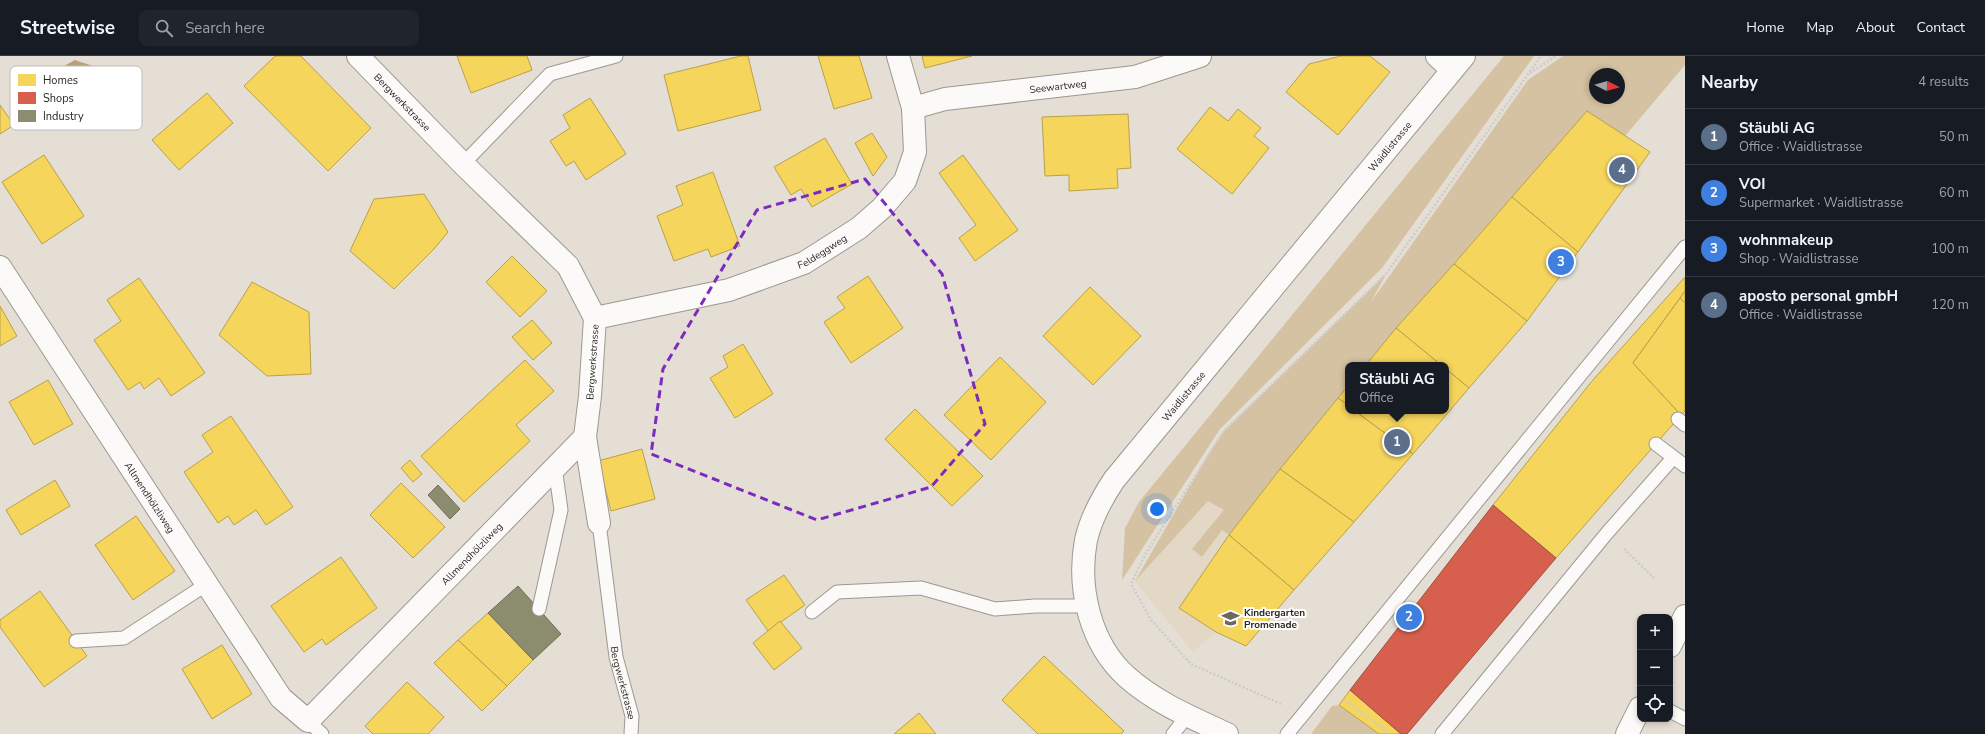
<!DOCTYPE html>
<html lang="en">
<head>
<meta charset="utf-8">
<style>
	:root { --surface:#171b24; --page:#20242c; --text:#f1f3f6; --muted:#9ea1a6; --line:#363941; --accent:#7c3aed }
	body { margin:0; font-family:"Nunito Sans",sans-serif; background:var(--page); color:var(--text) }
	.controls { position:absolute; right:12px; bottom:12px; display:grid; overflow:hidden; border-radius:8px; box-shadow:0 2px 6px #0003 }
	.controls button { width:36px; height:36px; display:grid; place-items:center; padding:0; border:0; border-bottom:1px solid var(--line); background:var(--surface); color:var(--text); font:20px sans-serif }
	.compass { position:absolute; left:1589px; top:12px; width:36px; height:36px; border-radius:50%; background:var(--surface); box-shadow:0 2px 6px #0003; rotate:95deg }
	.you { position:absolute; left:1157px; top:453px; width:14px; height:14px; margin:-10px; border:3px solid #fff; border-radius:50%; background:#1a73e8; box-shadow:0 0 0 6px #1a73e833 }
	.badge { display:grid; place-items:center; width:26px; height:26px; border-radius:50%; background:var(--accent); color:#fff; font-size:13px; font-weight:700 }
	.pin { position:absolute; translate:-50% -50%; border:2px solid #fff; box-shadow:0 1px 4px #0006 }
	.popup { position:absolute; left:1345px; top:306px; width:104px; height:52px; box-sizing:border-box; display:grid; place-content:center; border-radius:8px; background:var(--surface); filter:drop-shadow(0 1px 3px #0005); font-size:13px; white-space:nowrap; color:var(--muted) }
	.popup b { font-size:15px; color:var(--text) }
	.popup::after { content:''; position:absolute; left:50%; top:100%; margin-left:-8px; border:8px solid transparent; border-top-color:var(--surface) }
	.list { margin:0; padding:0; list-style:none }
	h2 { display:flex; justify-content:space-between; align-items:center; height:52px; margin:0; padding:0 16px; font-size:17px }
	h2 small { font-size:13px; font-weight:400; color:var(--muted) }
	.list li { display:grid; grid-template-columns:26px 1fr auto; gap:12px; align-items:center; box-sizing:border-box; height:56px; padding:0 16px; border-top:1px solid var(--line) }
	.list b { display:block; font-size:15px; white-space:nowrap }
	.list p { margin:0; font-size:13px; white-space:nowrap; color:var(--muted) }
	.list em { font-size:13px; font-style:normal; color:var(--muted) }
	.icon { flex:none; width:22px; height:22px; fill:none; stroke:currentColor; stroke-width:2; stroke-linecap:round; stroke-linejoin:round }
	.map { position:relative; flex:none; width:1685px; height:678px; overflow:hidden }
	header { display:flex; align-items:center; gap:24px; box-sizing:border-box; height:56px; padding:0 20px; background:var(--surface); border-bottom:1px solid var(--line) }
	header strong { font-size:19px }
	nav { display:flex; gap:22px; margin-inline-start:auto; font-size:14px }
	.search { width:280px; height:36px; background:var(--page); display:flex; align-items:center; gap:10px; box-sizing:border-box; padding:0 14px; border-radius:8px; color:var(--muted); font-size:15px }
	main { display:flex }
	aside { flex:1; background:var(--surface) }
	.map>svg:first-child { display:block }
</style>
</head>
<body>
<header>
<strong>Streetwise</strong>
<div class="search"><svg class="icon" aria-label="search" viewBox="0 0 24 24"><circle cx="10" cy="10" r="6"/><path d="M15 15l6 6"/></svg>Search here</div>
<nav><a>Home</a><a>Map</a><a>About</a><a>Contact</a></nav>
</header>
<main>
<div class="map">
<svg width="1685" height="678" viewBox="0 0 1685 678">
	<rect width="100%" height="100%" fill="#e4ded4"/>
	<path fill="#e3d7c5" d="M1208,445L1224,454L1222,474L1229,479L1180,552L1216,576L1193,596L1135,525Z"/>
	<g fill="#d5c2a2" fill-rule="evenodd">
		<path d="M1504,0H1534L1382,212L1220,373L1122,524L1125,472L1139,446Z"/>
		<path d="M1563,0H1685V9L1625,80L1587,55L1366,309H1348V330L1229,479L1222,474L1202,501L1192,493L1224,454L1208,445L1135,525L1209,397L1224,375L1386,218L1371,246L1528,24ZM1595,18H1619V42H1595Z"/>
		<path d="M1339,649L1379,678H1311L1332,650Z"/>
	</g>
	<path fill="#baa076" d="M75,4C90,10 95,7 104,23L97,37L91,38C82,31 73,30 64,24V10Z"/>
	<g fill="#f6d55c" stroke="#b9a14a">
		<path d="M275,0H301L371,72L328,115L244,30Z"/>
		<path d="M457,0H527L532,14L471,37Z"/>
		<path d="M741,0H748L761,54L678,75L664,19Z"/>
		<path d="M818,0H859L872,42L834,53Z"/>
		<path d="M922,0H972L925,12Z"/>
		<path d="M1341,0H1370L1390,16L1338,79L1286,36L1309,8Z"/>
		<path d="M207,37L233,67L179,114L152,84Z"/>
		<path d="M590,42L626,98L586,124L574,105L566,110L550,85L570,72L563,59Z"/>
		<path d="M0,49L14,69L0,78Z"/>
		<path d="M1210,51L1228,65L1238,53L1261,72L1254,80L1269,92L1232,138L1177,93Z"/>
		<path d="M1587,55L1650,96L1578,196L1512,141Z"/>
		<path d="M1128,58L1131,112L1117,113L1118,132L1069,135V119L1045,120L1042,61Z"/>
		<path d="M872,77L887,101L873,120L855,87Z"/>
		<path d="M825,82L852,128L812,151L801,133L791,139L774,111Z"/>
		<path d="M44,99L84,160L42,188L2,126Z"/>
		<path d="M963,99L1018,174L975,205L959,182L976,169L939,117Z"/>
		<path d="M713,116L740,190L711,201L708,193L674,205L657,160L683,149L676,130Z"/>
		<path d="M424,138L448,176L434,193L394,233L350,195L374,143Z"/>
		<path d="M1512,141L1578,196L1527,265L1454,208Z"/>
		<path d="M512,200L547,235L520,261L486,226Z"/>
		<path d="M1454,208L1527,265L1469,332L1446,313V309H1441L1396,272Z"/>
		<path d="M868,220L903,272L851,307L824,266L845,252L837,241Z"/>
		<path d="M1685,221V235L1633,307L1681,359L1556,502L1493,449L1592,325Z"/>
		<path d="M139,222L205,317L171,340L159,322L144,333L140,326L128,334L94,284L121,265L107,244Z"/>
		<path d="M252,226L309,256L311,318L267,320L219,279Z"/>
		<path d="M1090,231L1141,280L1093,329L1043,280Z"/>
		<path d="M1685,235V247L1680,242Z"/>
		<path d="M1680,242L1685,247V355L1681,359L1633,307Z"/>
		<path d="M0,250L17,280L0,290Z"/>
		<path d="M532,264L552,287L533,304L512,281Z"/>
		<path d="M1396,272L1441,309H1366Z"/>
		<path d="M743,288L773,338L735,362L710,322L728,311L723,300Z"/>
		<path d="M1000,301L1046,346L991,404L944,359Z"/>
		<path d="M525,304L554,335L516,369L530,385L464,446L421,400Z"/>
		<path d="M1446,313L1469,332L1413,398L1355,355H1446Z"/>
		<path d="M48,324L73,368L34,389L9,346Z"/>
		<path d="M1348,330V349L1338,342Z"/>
		<path d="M1338,342L1348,349V355H1355L1413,398L1354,466L1280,413Z"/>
		<path d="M915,353L983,420L952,450L885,383Z"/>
		<path d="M231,360L293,451L266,469L256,454L234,469L228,460L218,467L184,416L213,396L202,379Z"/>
		<path d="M642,393L655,443L611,455L598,405Z"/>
		<path d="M410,404L422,418L413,426L401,412Z"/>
		<path d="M1280,413L1354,466L1294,534L1229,479Z"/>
		<path d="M55,424L70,450L21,479L6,454Z"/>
		<path d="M401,427L445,471L413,502L370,459Z"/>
		<path d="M136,460L175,515L133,544L95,489Z"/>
		<path d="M1229,479L1294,534L1246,590L1216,576L1179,552Z"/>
		<path d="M341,501L377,552L326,589L322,583L304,596L271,550Z"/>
		<path d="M784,519L805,549L768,575L746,544Z"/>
		<path d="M40,535L87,600L44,631L0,571V564Z"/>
		<path d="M488,557L533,604L507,630L458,584Z"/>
		<path d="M780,565L802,592L774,614L753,587Z"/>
		<path d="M458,584L507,630L482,655L434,607Z"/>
		<path d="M222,589L252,638L212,663L182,613Z"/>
		<path d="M1044,600L1124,675L1121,678H1038L1002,644Z"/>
		<path d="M407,626L444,661L428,678H373L365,670Z"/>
		<path d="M1350,634L1401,678H1379L1339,649Z"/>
		<path d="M919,657L936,678H894Z"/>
	</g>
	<path fill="#d6604d" stroke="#a34f40" d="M1493,449L1556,502L1407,678H1401L1350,634Z"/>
	<g fill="#8c8c6e" stroke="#6f6e57">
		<path d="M438,429L460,453L450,463L428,439Z"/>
		<path d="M518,530L561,578L533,604L488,557Z"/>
	</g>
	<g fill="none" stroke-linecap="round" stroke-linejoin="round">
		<defs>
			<g id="service">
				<path d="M463,108L550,18L616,0"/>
				<path d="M1678,363L1685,369"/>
				<path d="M1656,388L1685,410"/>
				<path id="s1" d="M599,467L616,601L632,660L631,678"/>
				<path d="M539,553L561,454L555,411"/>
				<path d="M812,556L837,536L921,532L995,553L1035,550H1088"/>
				<path d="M76,585L124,582L207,528"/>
				<path d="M1670,655L1685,663"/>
				<path d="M308,665L322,678"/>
				<path d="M1173,678L1187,660"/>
				<path d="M1287,678L1685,191"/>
				<path d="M1442,678L1607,477L1673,402"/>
			</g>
			<g id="minor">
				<path id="s2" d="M358,0L463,108L568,210L595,262L590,340L585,381L599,467"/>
				<path d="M1437,0L1452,14"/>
				<path id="s3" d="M913,52L945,43L1135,21L1200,0"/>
				<path id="s4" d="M0,211L281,642L308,665L585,381"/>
				<path id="s5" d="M595,262L729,234L804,207L859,172L882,152L905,125L915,96L913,52L898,0"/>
			</g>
			<g id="secondary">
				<path id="s6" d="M1227,678C1193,662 1156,647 1127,621C1090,588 1077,532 1086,484C1091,462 1102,442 1114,424L1464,0"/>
			</g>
			<g id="primary">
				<path d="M1670,590L1685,560"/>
				<path d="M1627,678L1640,652"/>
			</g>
		</defs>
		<use href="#service" stroke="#9d9891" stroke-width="15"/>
		<use href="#minor" stroke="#9d9891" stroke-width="24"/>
		<use href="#secondary" stroke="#9d9891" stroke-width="24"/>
		<use href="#primary" stroke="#9d9891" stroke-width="24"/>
		<g stroke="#ceccca" stroke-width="2.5" stroke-dasharray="2 2" stroke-linecap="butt">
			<path d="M1530,17L1556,0"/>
			<path d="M1624,493L1654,522"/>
			<path d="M1345,644L1390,678"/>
			<path d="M1281,648L1191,608L1151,564L1131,528L1146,497L1224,375L1386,218L1541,0"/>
		</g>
		<use href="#service" stroke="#fbfaf9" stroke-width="13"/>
		<use href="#minor" stroke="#fbfaf9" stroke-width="22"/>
		<use href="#secondary" stroke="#fbfaf9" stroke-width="22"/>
		<use href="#primary" stroke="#fbfaf9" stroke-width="22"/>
	</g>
	<path fill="none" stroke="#7b2cbf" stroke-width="3" stroke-dasharray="8 5" stroke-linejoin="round" d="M865,123L942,218L985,368L931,431L817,464L651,398L663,313L757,154Z"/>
	<defs>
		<symbol id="school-bare" viewBox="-9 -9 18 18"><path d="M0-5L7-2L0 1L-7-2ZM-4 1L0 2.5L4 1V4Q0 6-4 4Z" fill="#6c675f" stroke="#fff" stroke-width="2.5" paint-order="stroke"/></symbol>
	</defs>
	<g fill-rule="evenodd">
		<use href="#school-bare" x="1218" y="550" width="25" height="25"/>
	</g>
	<g text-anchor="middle" stroke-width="4" stroke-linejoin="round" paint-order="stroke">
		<g font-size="10" fill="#2b2720" stroke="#fff">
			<text dy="4" stroke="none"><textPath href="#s3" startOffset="147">Seewartweg</textPath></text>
			<text dy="4" stroke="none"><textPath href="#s2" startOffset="64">Bergwerkstrasse</textPath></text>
			<text dy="4" stroke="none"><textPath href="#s6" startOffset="764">Waidlistrasse</textPath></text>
			<text dy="4" stroke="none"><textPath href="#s5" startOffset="238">Feldeggweg</textPath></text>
			<text transform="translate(592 306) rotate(-86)" y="4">Bergwerkstrasse</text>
			<text dy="4" stroke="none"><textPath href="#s6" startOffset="440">Waidlistrasse</textPath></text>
			<text dy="4" stroke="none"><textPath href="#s4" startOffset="275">Allmendhölzliweg</textPath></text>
			<text dy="4" stroke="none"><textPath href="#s4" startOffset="784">Allmendhölzliweg</textPath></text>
			<text dy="4" stroke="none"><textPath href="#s1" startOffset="162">Bergwerkstrasse</textPath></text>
		</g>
		<g font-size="10" font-weight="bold" fill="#2b2720" stroke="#fff" text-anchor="start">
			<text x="1244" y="560">Kindergarten<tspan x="1244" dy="12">Promenade</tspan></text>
		</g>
	</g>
	<rect x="10" y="10" width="132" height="64" rx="6" fill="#fff" stroke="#bfbebc" stroke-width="1"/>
	<rect x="18" y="18" width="18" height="12" fill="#f6d55c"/>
	<rect x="18" y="36" width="18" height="12" fill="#d6604d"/>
	<rect x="18" y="54" width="18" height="12" fill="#8c8c6e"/>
	<g font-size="11" fill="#2b2720">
		<text x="43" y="28">Homes</text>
		<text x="43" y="46">Shops</text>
		<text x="43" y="64">Industry</text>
	</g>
</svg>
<div class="controls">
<button>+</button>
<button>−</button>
<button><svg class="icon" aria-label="locate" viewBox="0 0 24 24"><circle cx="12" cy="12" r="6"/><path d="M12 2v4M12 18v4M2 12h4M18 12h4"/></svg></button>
</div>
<svg class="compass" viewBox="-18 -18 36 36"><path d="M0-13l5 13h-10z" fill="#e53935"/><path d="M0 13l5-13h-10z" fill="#9ea1a6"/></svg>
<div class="you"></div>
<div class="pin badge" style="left:1397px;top:386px;background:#5c6f8a">1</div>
<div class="popup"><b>Stäubli AG</b>Office</div>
<div class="pin badge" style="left:1409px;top:561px;background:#3f7fe0">2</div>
<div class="pin badge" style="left:1561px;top:206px;background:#3f7fe0">3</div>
<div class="pin badge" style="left:1622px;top:114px;background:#5c6f8a">4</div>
</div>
<aside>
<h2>Nearby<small>4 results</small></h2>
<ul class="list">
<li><span class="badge" style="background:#5c6f8a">1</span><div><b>Stäubli AG</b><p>Office · Waidlistrasse</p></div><em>50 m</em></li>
<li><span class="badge" style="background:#3f7fe0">2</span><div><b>VOI</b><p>Supermarket · Waidlistrasse</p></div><em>60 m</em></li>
<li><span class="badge" style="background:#3f7fe0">3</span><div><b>wohnmakeup</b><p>Shop · Waidlistrasse</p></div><em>100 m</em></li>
<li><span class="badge" style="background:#5c6f8a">4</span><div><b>aposto personal gmbH</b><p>Office · Waidlistrasse</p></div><em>120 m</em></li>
</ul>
</aside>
</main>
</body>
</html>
